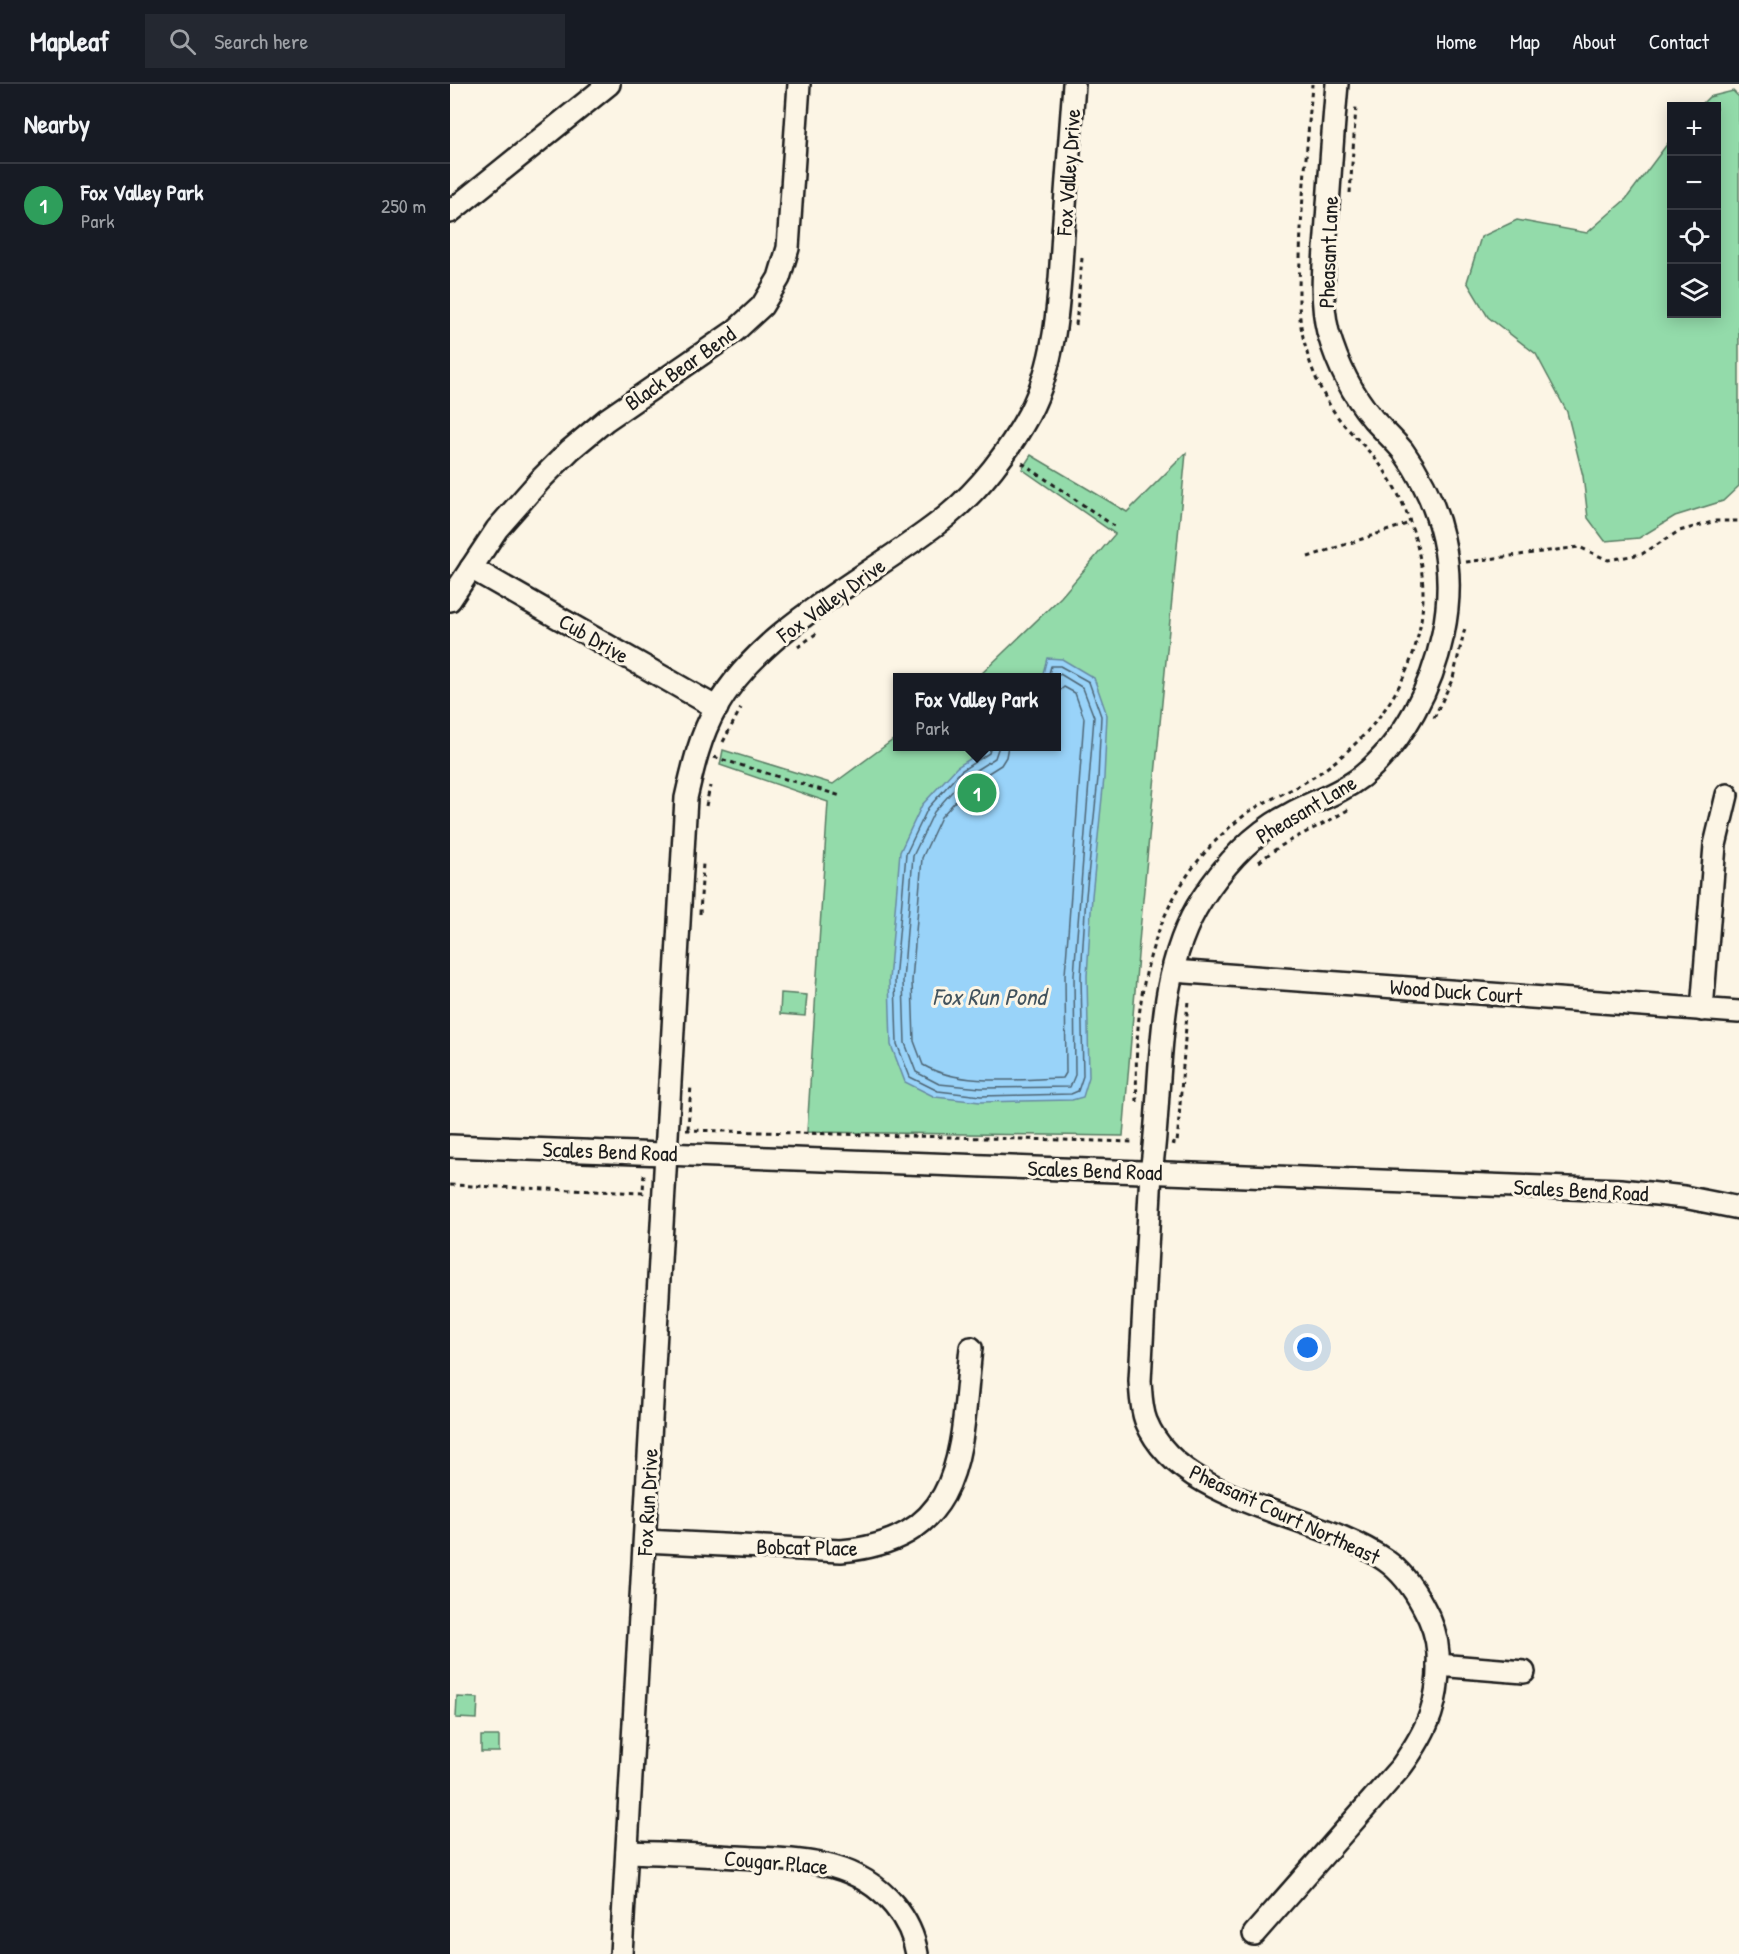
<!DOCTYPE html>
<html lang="en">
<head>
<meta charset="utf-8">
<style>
	:root { --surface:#171b24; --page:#242831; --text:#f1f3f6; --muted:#9ea1a6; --line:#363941; --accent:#c8321e }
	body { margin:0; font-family:"Patrick Hand",sans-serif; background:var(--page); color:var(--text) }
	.controls { position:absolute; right:18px; top:18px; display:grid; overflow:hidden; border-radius:0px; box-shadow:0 3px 15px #0003 }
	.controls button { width:54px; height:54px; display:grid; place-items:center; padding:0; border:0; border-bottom:2px solid var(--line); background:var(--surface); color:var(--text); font:30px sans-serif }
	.you { position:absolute; left:858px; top:1264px; width:21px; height:21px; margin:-15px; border:4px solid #fff; border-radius:50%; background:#1a73e8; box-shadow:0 0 0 9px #1a73e833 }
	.badge { display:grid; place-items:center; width:39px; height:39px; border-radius:50%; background:var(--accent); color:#fff; font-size:20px; font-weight:700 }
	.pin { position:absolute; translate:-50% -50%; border:3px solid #fff; box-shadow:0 2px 6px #0006 }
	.popup { position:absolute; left:443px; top:589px; width:168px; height:78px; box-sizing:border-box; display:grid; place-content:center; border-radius:0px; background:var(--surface); filter:drop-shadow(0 2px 4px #0005); font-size:20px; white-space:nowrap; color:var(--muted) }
	.popup b { font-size:22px; color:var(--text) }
	.popup::after { content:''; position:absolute; left:50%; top:100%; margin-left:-12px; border:12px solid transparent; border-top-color:var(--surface) }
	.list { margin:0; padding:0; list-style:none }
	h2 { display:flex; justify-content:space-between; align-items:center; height:78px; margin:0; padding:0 24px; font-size:26px }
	h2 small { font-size:20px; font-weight:400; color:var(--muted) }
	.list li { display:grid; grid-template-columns:39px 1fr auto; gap:18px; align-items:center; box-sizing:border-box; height:84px; padding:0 24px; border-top:2px solid var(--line) }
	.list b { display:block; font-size:22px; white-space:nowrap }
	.list p { margin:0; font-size:20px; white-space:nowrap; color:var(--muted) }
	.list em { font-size:20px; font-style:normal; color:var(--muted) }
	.icon { flex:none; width:33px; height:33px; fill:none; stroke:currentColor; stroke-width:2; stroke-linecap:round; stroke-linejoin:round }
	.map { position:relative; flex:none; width:1289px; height:1870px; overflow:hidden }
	header { display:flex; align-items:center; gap:36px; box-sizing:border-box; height:84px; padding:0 30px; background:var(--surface); border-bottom:2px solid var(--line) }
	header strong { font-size:28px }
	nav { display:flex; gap:33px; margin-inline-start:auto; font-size:21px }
	.search { width:420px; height:54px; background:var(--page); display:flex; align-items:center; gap:15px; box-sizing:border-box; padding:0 21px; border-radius:0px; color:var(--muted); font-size:22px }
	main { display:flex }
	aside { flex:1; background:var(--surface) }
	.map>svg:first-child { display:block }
</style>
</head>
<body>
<header>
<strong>Mapleaf</strong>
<div class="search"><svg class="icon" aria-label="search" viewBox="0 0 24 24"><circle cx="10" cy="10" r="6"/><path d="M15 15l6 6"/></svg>Search here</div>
<nav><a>Home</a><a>Map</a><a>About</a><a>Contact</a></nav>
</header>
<main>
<aside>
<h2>Nearby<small></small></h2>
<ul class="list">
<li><span class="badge" style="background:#2e9e5b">1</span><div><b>Fox Valley Park</b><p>Park</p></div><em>250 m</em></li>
</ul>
</aside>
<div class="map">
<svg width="1289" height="1870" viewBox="0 0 1289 1870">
	<rect width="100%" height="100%" fill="#fcf5e5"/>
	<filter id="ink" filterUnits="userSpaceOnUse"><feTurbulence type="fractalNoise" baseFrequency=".0167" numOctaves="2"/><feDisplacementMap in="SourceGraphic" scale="12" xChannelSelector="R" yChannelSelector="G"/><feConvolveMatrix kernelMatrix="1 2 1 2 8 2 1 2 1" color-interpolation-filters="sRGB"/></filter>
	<g filter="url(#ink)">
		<g fill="#93dbaa" stroke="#587c63" stroke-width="1.5">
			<path d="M1283,7L1289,13V402L1273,417L1225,432L1189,454L1155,457L1138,434L1133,392L1117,328L1086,270L1038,233L1017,198L1031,153L1067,136L1137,149L1176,115L1221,55L1222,230H1266V22H1250L1259,13Z"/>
			<path d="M736,369L690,847L673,1052L357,1048L378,718L270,681L273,666L383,700L447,653L448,662H606V594L528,593L611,513L665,450L572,385L581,371L677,428Z"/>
			<path d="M331,909L357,911L355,932L330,930Z"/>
			<path d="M7,1613L28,1614L27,1635L6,1634Z"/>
			<rect x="31" y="1652" width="18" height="16"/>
		</g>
		<path fill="#99d3f9" stroke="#678aa1" stroke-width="1.5" d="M597,574L612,575L644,594L657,631L654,694L642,812L637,892L639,993L633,1013L622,1016L530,1018L485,1013L455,998L441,961L439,896L450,768L472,721L507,683L539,663L606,662V594L592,593Z"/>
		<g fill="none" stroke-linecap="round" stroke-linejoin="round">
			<g stroke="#4e6574" stroke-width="1.5">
				<path d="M541,662L539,669L511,687L478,724L456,770L445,897L447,960L460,993L488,1007L531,1012L621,1010L628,1007L633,992L631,892L636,812L648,694L651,632L639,598L610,582H601L598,594"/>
				<path d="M549,662L545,674L515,693L484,728L463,772L453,897L455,959L466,988L489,1000L531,1004L620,1003L625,991L624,891L644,633L633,604L610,590L606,594"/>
				<path d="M558,662L556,673L551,681L521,700L491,733L472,774L462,897L464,957L473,981C511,1003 570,995 613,994L616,989L615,891L634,634L625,609L614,603L606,610"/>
			</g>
			<defs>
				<g id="minor">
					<path d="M0,128L159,0"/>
					<path d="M21,484L267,624"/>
					<path d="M0,516L47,445L92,394L120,366L156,336L285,247L312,222L329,194L338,164L349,0"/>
					<path d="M723,887L1289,928"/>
					<path d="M1252,926L1265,761L1277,711"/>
					<path d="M0,1062L1171,1106L1234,1113L1289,1124"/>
					<path d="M195,1457L391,1467C518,1455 510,1365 521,1264"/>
					<path d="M988,1581L1074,1588"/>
					<path d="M177,1768C214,1769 250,1771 287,1773C346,1777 402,1772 444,1821C455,1834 464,1852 467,1870"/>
					<path d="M804,1850L951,1683C979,1644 990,1618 988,1569C987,1552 981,1536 973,1522C964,1505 951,1487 935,1476C867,1428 730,1421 696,1337C691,1324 691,1310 690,1297L701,1088C714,1001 702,892 752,815C774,781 803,749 840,730C864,717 889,710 911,693C954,658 982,603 993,550C1007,484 992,421 953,367C944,356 933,346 923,335C902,310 887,279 878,248C869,212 875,173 877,136C880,91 883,45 887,0"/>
					<path d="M171,1870L236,714C243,683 250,652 266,624C316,538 422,493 497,432C530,405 559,367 579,330C608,274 609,210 613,149C617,99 620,50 624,0"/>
				</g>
			</defs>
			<use href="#minor" stroke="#1c1c1c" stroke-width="26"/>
			<g stroke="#1c1c1c" stroke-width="3" stroke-dasharray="4.5 4.5" stroke-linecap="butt">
				<path d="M900,109L906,23"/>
				<path d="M626,241L632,174"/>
				<path d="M572,379L664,442"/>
				<path d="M858,473L960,439"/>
				<path d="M1016,478L1129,463L1158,476L1192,470L1229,447L1266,437H1289"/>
				<path d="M348,563L367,549"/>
				<path d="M984,634L1003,594L1015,544"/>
				<path d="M273,658L291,624"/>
				<path d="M264,673L391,712"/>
				<path d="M256,722L260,702"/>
				<path d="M809,778C838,753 868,745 899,725"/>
				<path d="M250,830L253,779"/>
				<path d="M687,1018C682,906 702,802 796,730C815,716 837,709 857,697C918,660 964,600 972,529C977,483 963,433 939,394C927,373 906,355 890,336C873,314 860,284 854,257C847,230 849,203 850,175C851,117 858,58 862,0"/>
				<path d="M238,1045L241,1001"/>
				<path d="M236,1046L685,1058"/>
				<path d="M721,1059L727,1060L738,916"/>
				<path d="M0,1101L193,1109L194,1088"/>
			</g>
			<use href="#minor" stroke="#fcf5e5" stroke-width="21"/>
		</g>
	</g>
	<g text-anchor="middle" stroke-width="6" stroke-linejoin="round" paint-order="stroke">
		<g font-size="22" fill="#1c1c1c" stroke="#fcf5e5">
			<text transform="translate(618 88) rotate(-86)" y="8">Fox Valley Drive</text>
			<text transform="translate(878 168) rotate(-88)" y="8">Pheasant Lane</text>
			<text transform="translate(230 284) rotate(-35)" y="8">Black Bear Bend</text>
			<text transform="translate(381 516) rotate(-36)" y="8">Fox Valley Drive</text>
			<text transform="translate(144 554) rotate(30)" y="8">Cub Drive</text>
			<text transform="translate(856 725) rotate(-31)" y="8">Pheasant Lane</text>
			<text transform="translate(1006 907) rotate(4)" y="8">Wood Duck Court</text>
			<text transform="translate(160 1067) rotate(2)" y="8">Scales Bend Road</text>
			<text transform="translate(645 1086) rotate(2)" y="8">Scales Bend Road</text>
			<text transform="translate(1131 1106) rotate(3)" y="8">Scales Bend Road</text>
			<text transform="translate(197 1418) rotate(-87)" y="8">Fox Run Drive</text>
			<text transform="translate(835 1430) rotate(25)" y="8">Pheasant Court Northeast</text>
			<text transform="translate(357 1463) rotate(1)" y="8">Bobcat Place</text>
			<text transform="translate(326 1778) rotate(5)" y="8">Cougar Place</text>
		</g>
		<g font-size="24" font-style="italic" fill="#42535e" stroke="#fcf5e5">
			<text x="539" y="921">Fox Run Pond</text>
		</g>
	</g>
</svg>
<div class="controls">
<button>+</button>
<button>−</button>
<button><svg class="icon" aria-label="locate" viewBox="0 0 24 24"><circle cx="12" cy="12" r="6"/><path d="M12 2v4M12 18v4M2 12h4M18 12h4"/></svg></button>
<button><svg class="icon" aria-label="layers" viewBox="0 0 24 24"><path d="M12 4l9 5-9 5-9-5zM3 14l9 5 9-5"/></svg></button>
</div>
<div class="you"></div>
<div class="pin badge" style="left:527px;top:709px;background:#2e9e5b">1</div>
<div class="popup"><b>Fox Valley Park</b>Park</div>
</div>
</main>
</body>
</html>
